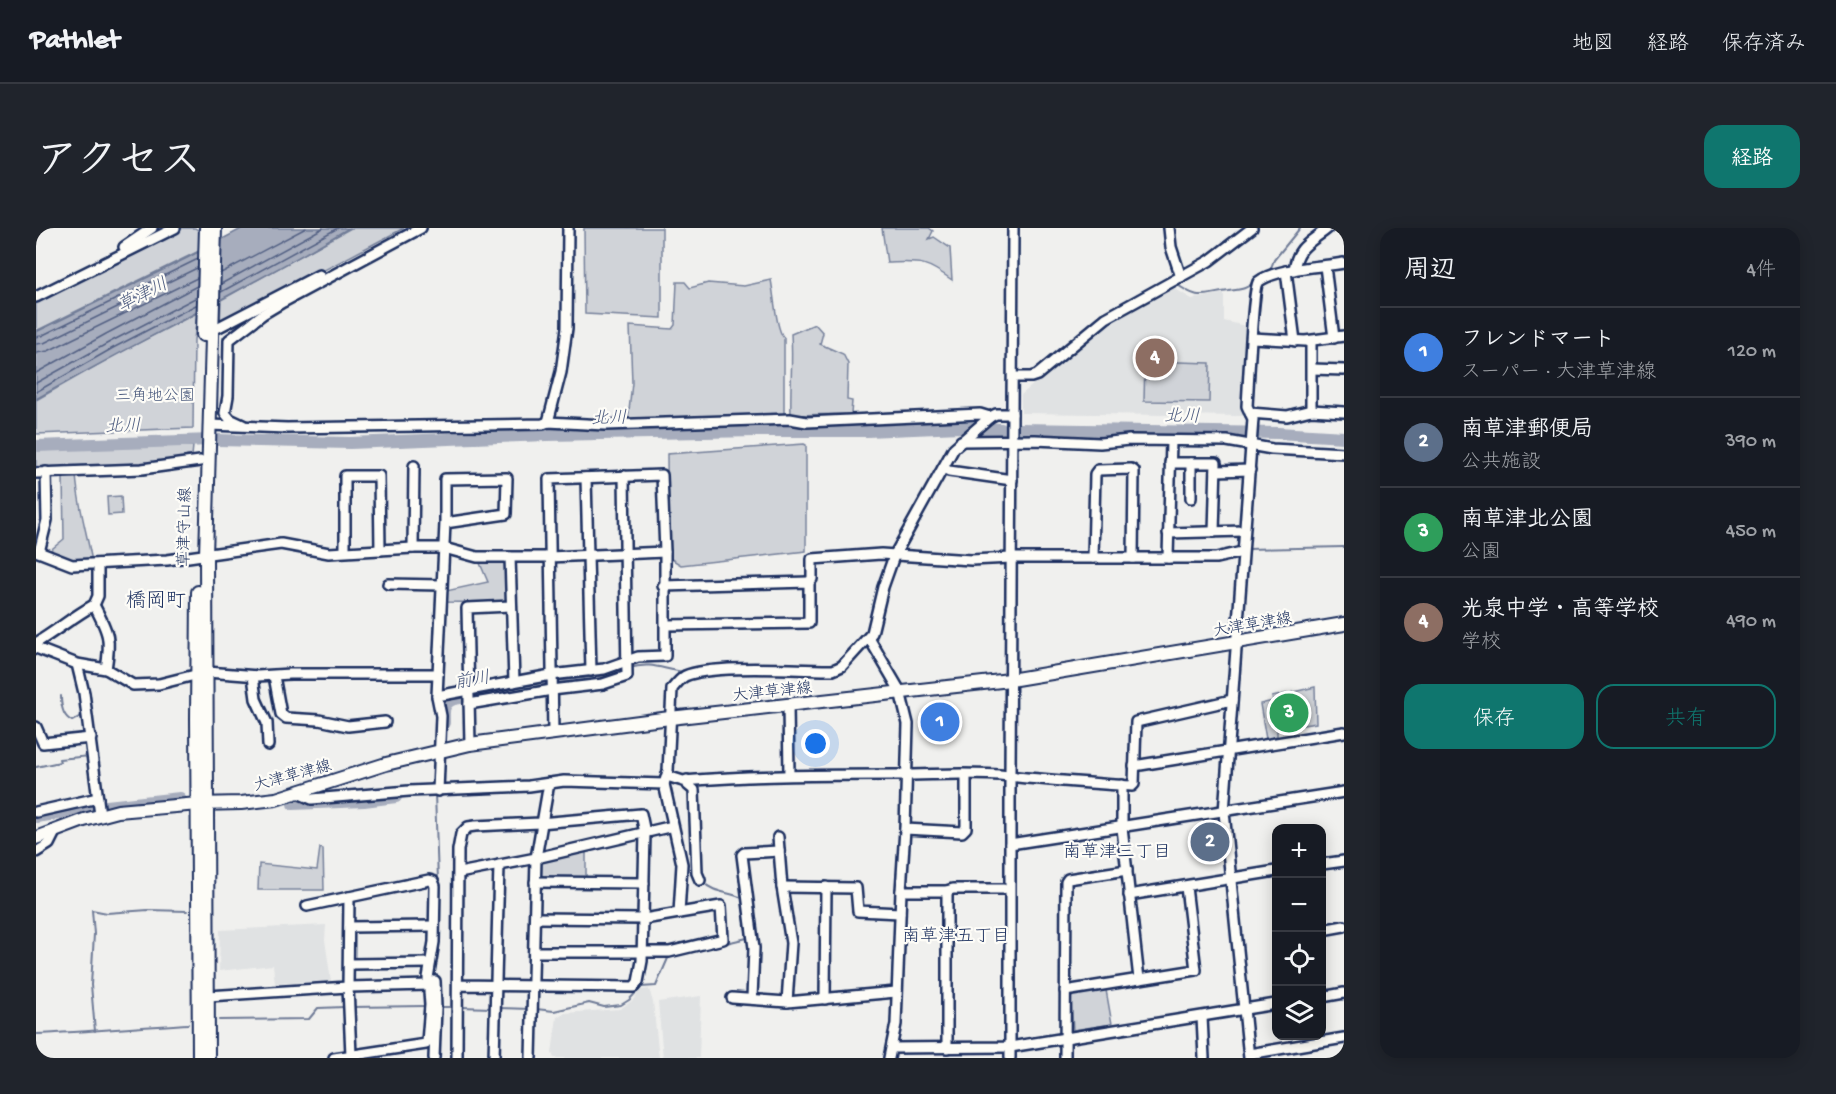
<!DOCTYPE html>
<html lang="ja">
<head>
<meta charset="utf-8">
<style>
	:root { --surface:#171b24; --page:#20242c; --text:#f1f3f6; --muted:#9ea1a6; --line:#363941; --accent:#0f766e }
	body { margin:0; font-family:"Gochi Hand","Klee One",sans-serif; background:var(--page); color:var(--text) }
	.controls { position:absolute; right:18px; bottom:18px; display:grid; overflow:hidden; border-radius:12px; box-shadow:0 3px 15px #0003 }
	.controls button { width:54px; height:54px; display:grid; place-items:center; padding:0; border:0; border-bottom:2px solid var(--line); background:var(--surface); color:var(--text); font:30px sans-serif }
	.you { position:absolute; left:780px; top:516px; width:21px; height:21px; margin:-15px; border:4px solid #fff; border-radius:50%; background:#1a73e8; box-shadow:0 0 0 9px #1a73e833 }
	.badge { display:grid; place-items:center; width:39px; height:39px; border-radius:50%; background:var(--accent); color:#fff; font-size:20px; font-weight:700 }
	.pin { position:absolute; translate:-50% -50%; border:3px solid #fff; box-shadow:0 2px 6px #0006 }
	.list { margin:0; padding:0; list-style:none }
	h2 { display:flex; justify-content:space-between; align-items:center; height:78px; margin:0; padding:0 24px; font-size:26px }
	h2 small { font-size:20px; font-weight:400; color:var(--muted) }
	.list li { display:grid; grid-template-columns:39px 1fr auto; gap:18px; align-items:center; box-sizing:border-box; height:90px; padding:0 24px; border-top:2px solid var(--line) }
	.list b { display:block; font-size:22px; white-space:nowrap }
	.list p { margin:0; font-size:20px; white-space:nowrap; color:var(--muted) }
	.list em { font-size:20px; font-style:normal; color:var(--muted) }
	.actions { display:flex; gap:12px; padding:18px 24px }
	.actions a { flex:1; padding:14px 0; border:2px solid var(--accent); border-radius:18px; text-align:center; font-size:21px; color:var(--accent) }
	.actions .main { background:var(--accent); color:#fff }
	.icon { flex:none; width:33px; height:33px; fill:none; stroke:currentColor; stroke-width:2; stroke-linecap:round; stroke-linejoin:round }
	.map { position:relative; flex:none; width:1308px; height:830px; overflow:hidden; border-radius:18px }
	header { display:flex; align-items:center; gap:36px; box-sizing:border-box; height:84px; padding:0 30px; background:var(--surface); border-bottom:2px solid var(--line) }
	header strong { font-size:28px }
	nav { display:flex; gap:33px; margin-inline-start:auto; font-size:21px }
	.intro { display:flex; align-items:center; justify-content:space-between; box-sizing:border-box; height:144px; padding:0 36px }
	h1 { margin:0; font-size:42px }
	.button { padding:15px 27px; border-radius:18px; background:var(--accent); color:#fff; font-size:21px; font-weight:700 }
	main { display:flex; gap:36px; padding:0 36px }
	aside { flex:1; background:var(--surface); border-radius:18px; box-shadow:0 3px 15px #0003 }
	.map>svg:first-child { display:block }
</style>
</head>
<body>
<header>
<strong>Pathlet</strong>
<nav><a>地図</a><a>経路</a><a>保存済み</a></nav>
</header>
<div class="intro"><h1>アクセス</h1><a class="button">経路</a></div>
<main>
<div class="map">
<svg width="1308" height="830" viewBox="0 0 1308 830">
	<rect width="100%" height="100%" fill="#f0f0ee"/>
	<filter id="ink" filterUnits="userSpaceOnUse"><feTurbulence type="fractalNoise" baseFrequency=".0167" numOctaves="2"/><feDisplacementMap in="SourceGraphic" scale="12" xChannelSelector="R" yChannelSelector="G"/><feConvolveMatrix kernelMatrix="1 2 1 2 8 2 1 2 1" color-interpolation-filters="sRGB"/></filter>
	<g filter="url(#ink)">
		<g fill="#e0e2e3">
			<path d="M1136,59L1156,71L1188,65V93L1214,99L1211,116L1206,188L985,185V167L1051,110L1104,76Z"/>
			<path d="M290,697L289,712L295,753L239,756L237,737L183,743L184,702Z"/>
			<path d="M613,761L617,774L623,830H518L516,825L521,789L529,785L584,781L597,772L604,762Z"/>
			<path d="M665,768L663,830H627L622,774Z"/>
		</g>
		<g fill="#d0d3d8" stroke="#76819b" stroke-width="1.5">
			<path d="M145,0H159L163,3V23L0,103V72Z"/>
			<path d="M315,0H368L184,97L185,72Z"/>
			<path d="M548,0H626V90L549,86Z"/>
			<path d="M846,0H893L897,3L893,11L898,9L914,20L916,52C888,32 884,34 851,35Z"/>
			<path d="M735,52C738,66 740,102 748,110V188L592,192L596,155L594,98L636,101L639,97L641,54H649L654,60L672,55L708,58Z"/>
			<path d="M161,85L158,112L157,200L0,206V172L81,126Z"/>
			<path d="M779,96L787,105L784,116L807,126L812,136L811,172L816,173L815,186L755,187C754,159 757,133 755,106Z"/>
			<path d="M1109,133L1174,135L1173,174L1108,173Z"/>
			<path d="M768,216L770,217V323L645,337L632,329L631,226Z"/>
			<path d="M131,217L157,218L156,228H151L150,231L105,236L100,239L0,242V221Z"/>
			<path d="M40,247C42,277 51,305 56,334L41,333L11,325L28,311L27,248Z"/>
			<path d="M85,268L86,286L72,287L71,269Z"/>
			<path d="M443,333H467L470,335L471,371L468,375L409,374L410,363L452,354Z"/>
			<path d="M1279,459L1280,495L1241,501V508L1230,511L1224,476L1237,473L1236,469Z"/>
			<path d="M284,620L287,621L288,662H222L223,636L281,642Z"/>
			<path d="M550,621V651H506L502,647L503,633Z"/>
			<path d="M1070,762L1076,796L1037,802L1035,770L1039,766Z"/>
		</g>
		<path fill="#a7adbd" stroke="#6f7b97" stroke-width="1.5" d="M207,0H313C211,61 104,112 0,171V104L151,30Z"/>
		<g fill="none" stroke-linecap="round" stroke-linejoin="round">
			<g stroke="#536184" stroke-width="1.5">
				<path d="M185,45L270,0"/>
				<path d="M185,56L287,0"/>
				<path d="M185,64L302,0"/>
				<path d="M0,109L5,108L162,31"/>
				<path d="M0,116L8,115L161,40"/>
				<path d="M0,125L12,123L161,50"/>
				<path d="M0,145L70,106L161,58"/>
				<path d="M0,155L74,114L161,69"/>
				<path d="M0,164L77,120L160,77"/>
			</g>
			<g stroke="#6f7b97" stroke-width="2">
				<path d="M1233,45L1238,32L1264,0"/>
				<path d="M1139,55C1165,74 1166,66 1193,63C1207,61 1207,62 1219,54"/>
				<path d="M1211,321L1308,319"/>
				<path d="M593,440C617,433 627,442 649,444"/>
				<path d="M530,452L573,447L588,442"/>
				<path d="M25,468C25,477 27,489 36,493L47,487"/>
				<path d="M0,539L24,534L23,531L54,528"/>
				<path d="M606,551H628"/>
				<path d="M502,552L527,548L580,550"/>
				<path d="M399,565L403,682"/>
				<path d="M662,722L711,710L706,670C692,663 678,666 666,653"/>
				<path d="M397,750L403,708"/>
				<path d="M315,779L390,778"/>
				<path d="M404,779H419"/>
				<path d="M425,779L455,780"/>
				<path d="M461,780L494,781"/>
				<path d="M500,781L518,783L553,775L568,779L585,777L593,772L605,759L620,758L633,728"/>
				<path d="M183,792L273,791L282,780L309,779"/>
				<path d="M59,803L55,757L58,706L56,682L71,685L112,682L151,683"/>
				<path d="M0,806C51,804 101,799 152,796"/>
			</g>
			<g stroke="#a7adbd" stroke-width="12">
				<path d="M983,201L1242,205L1308,209"/>
				<path d="M181,212L314,215L511,207L720,203H831L924,199L965,201"/>
				<path d="M0,218L175,212"/>
				<path d="M408,495C408,483 406,476 418,471L530,452"/>
				<path d="M257,576L328,573L360,569"/>
				<path d="M0,589L34,584L44,586L71,578L144,570"/>
			</g>
			<defs>
				<g id="minor">
					<path d="M1133,0L1135,19L1145,49"/>
					<path d="M88,19L116,0"/>
					<path d="M1289,38L1298,110"/>
					<path d="M1258,42C1261,18 1275,14 1292,0"/>
					<path d="M1250,43L1259,113"/>
					<path d="M0,69L139,0"/>
					<path d="M175,103L283,47"/>
					<path d="M1216,110L1269,113L1308,108"/>
					<path d="M1275,113V182"/>
					<path d="M1276,141L1308,142"/>
					<path d="M977,149H995L1001,147L1070,90L1173,33L1216,0"/>
					<path d="M1214,185L1251,188L1275,182L1308,184"/>
					<path d="M512,194L525,144L531,100L532,0"/>
					<path d="M173,197L251,200L507,196L512,194L569,197L754,191L771,194L944,186L954,189"/>
					<path d="M207,197L194,191L189,185L192,168L193,112L227,86L247,74L385,0"/>
					<path d="M925,213L999,212L1064,215L1093,212L1191,213L1236,221L1308,225"/>
					<path d="M1134,235H1180L1178,304"/>
					<path d="M1155,235V270"/>
					<path d="M907,240L913,243L976,252"/>
					<path d="M1180,243L1214,242"/>
					<path d="M0,245L106,241L164,233"/>
					<path d="M550,250L555,443"/>
					<path d="M1132,305L1208,303"/>
					<path d="M377,320L378,238"/>
					<path d="M0,323L36,337L131,332L245,316L293,325L377,320H408L441,329H513L629,324"/>
					<path d="M309,323V248H343L344,322"/>
					<path d="M3,324L11,292L10,244"/>
					<path d="M474,329L478,454"/>
					<path d="M1057,330L1059,246L1062,242L1095,241L1098,243L1097,330"/>
					<path d="M1132,330L1135,213"/>
					<path d="M773,354L776,351V331L845,326L935,332L975,330H1180L1206,324"/>
					<path d="M352,356L405,357"/>
					<path d="M627,358L773,354V395L630,397"/>
					<path d="M58,377C73,405 75,411 70,441"/>
					<path d="M833,410L864,463L872,496L869,601L865,663L860,796L853,830"/>
					<path d="M0,415C20,403 38,388 58,377L62,368V336"/>
					<path d="M0,420L41,436L70,441L97,457L123,456L171,444L222,448L254,446H402"/>
					<path d="M41,436L48,465L64,587"/>
					<path d="M217,448L220,471L231,495L232,517"/>
					<path d="M238,448L245,486L250,490L283,492L312,498L349,494"/>
					<path d="M401,468L515,447L568,441L602,429L629,428V324L626,247L513,251L517,504"/>
					<path d="M433,476L516,462L567,456L591,448L588,248"/>
					<path d="M752,477L753,547"/>
					<path d="M0,499L7,515L55,510"/>
					<path d="M434,516L431,380L475,378"/>
					<path d="M1098,538L1308,504"/>
					<path d="M631,548L647,553C719,547 791,547 863,547C899,547 937,544 973,548C1014,553 1055,555 1096,558L1098,556L1100,494L1196,472"/>
					<path d="M651,552L652,557L658,562L661,645L664,652"/>
					<path d="M1086,557V600L1103,751"/>
					<path d="M402,563L405,488L401,468L409,295V251L471,250L470,286L409,295"/>
					<path d="M262,565L276,571L373,563L493,558L528,553L628,556"/>
					<path d="M0,584L62,570"/>
					<path d="M869,601L926,604L930,600V547"/>
					<path d="M742,609L746,659L755,715L751,774"/>
					<path d="M974,616L1308,564"/>
					<path d="M0,624L13,616L20,602"/>
					<path d="M1286,636L1308,633"/>
					<path d="M423,645L500,630L637,598"/>
					<path d="M499,654L608,655"/>
					<path d="M746,659L820,660L822,683L864,685"/>
					<path d="M865,663H911V820"/>
					<path d="M911,663L917,661H967"/>
					<path d="M1093,667L1240,643"/>
					<path d="M313,669L312,759L315,827"/>
					<path d="M271,678L393,652L397,653L399,658L398,714L392,750L394,777L391,814L390,816L298,830"/>
					<path d="M499,690L608,691L643,685L646,636L628,556L632,543L636,461C640,456 644,451 649,448C676,436 764,442 797,442L806,438L836,405L847,359L858,328L918,220L954,189L960,186H976"/>
					<path d="M313,699L397,698"/>
					<path d="M1286,702L1308,698"/>
					<path d="M498,724H633L687,711L685,678L643,685"/>
					<path d="M314,736L394,735"/>
					<path d="M1029,763L1160,742L1150,659"/>
					<path d="M172,768L312,759L393,757"/>
					<path d="M1286,769L1308,765"/>
					<path d="M696,770L751,774L860,764"/>
					<path d="M716,770L718,720L706,627L708,625L743,623"/>
					<path d="M789,771L790,659"/>
					<path d="M1166,789L1168,830"/>
					<path d="M856,820L974,819L1240,776"/>
					<path d="M1213,826L1308,810"/>
					<path d="M398,830L400,780L399,753"/>
					<path d="M421,830L422,622L425,606L432,599L439,598L504,595L605,586L609,605L606,733L602,754L598,759L422,757"/>
					<path d="M458,830L463,637"/>
					<path d="M495,830L500,630L513,555"/>
					<path d="M974,830V548L977,0"/>
					<path d="M1029,830L1030,654L1032,651L1091,642"/>
					<path d="M1213,830L1188,584L1217,191L1211,178C1212,164 1217,58 1222,54C1239,40 1286,39 1308,35"/>
				</g>
				<g id="major">
					<path d="M167,107L170,0"/>
					<path d="M162,364L161,490L163,830"/>
					<path d="M0,610L48,592L82,583L162,576L205,575L240,571L350,536L434,516L634,490L974,452L1308,396"/>
					<path d="M172,830L170,328L179,0"/>
				</g>
			</defs>
			<use href="#minor" stroke="#1b2f5e" stroke-width="14"/>
			<use href="#major" stroke="#1b2f5e" stroke-width="16"/>
			<use href="#minor" stroke="#fdfcf7" stroke-width="9"/>
			<use href="#major" stroke="#fdfcf7" stroke-width="12"/>
		</g>
	</g>
	<g text-anchor="middle" stroke-width="4.5" stroke-linejoin="round" paint-order="stroke">
		<g font-size="16" fill="#48587c" stroke="#fdfcf7">
			<text x="119" y="172">三角地公園</text>
		</g>
		<g font-size="16" fill="#1b2f5e" stroke="#fdfcf7">
			<text transform="translate(147 299) rotate(-89)" y="6">草津守山線</text>
			<text transform="translate(1216 395) rotate(-10)" y="6">大津草津線</text>
			<text transform="translate(736 462) rotate(-6)" y="6">大津草津線</text>
			<text transform="translate(256 546) rotate(-15)" y="6">大津草津線</text>
		</g>
		<g font-size="18" font-style="italic" fill="#4c5b7f" stroke="#fdfcf7">
			<text transform="translate(106 66) rotate(-27)" y="6">草津川</text>
			<text transform="translate(1146 187) rotate(1)" y="6">北川</text>
			<text transform="translate(573 189) rotate(-2)" y="6">北川</text>
			<text transform="translate(87 197) rotate(-2)" y="6">北川</text>
			<text transform="translate(436 451) rotate(-10)" y="6">前川</text>
		</g>
		<g font-size="18" fill="#1b2f5e" stroke="#fdfcf7">
			<text x="1081" y="629">南草津三丁目</text>
			<text x="920" y="713">南草津五丁目</text>
		</g>
		<g font-size="20" fill="#1b2f5e" stroke="#fdfcf7">
			<text x="120" y="378">橋岡町</text>
		</g>
	</g>
</svg>
<div class="controls">
<button>+</button>
<button>−</button>
<button><svg class="icon" aria-label="locate" viewBox="0 0 24 24"><circle cx="12" cy="12" r="6"/><path d="M12 2v4M12 18v4M2 12h4M18 12h4"/></svg></button>
<button><svg class="icon" aria-label="layers" viewBox="0 0 24 24"><path d="M12 4l9 5-9 5-9-5zM3 14l9 5 9-5"/></svg></button>
</div>
<div class="you"></div>
<div class="pin badge" style="left:904px;top:494px;background:#3f7fe0">1</div>
<div class="pin badge" style="left:1174px;top:614px;background:#5c6f8a">2</div>
<div class="pin badge" style="left:1253px;top:485px;background:#2e9e5b">3</div>
<div class="pin badge" style="left:1119px;top:130px;background:#8d6e63">4</div>
</div>
<aside>
<h2>周辺<small>4件</small></h2>
<ul class="list">
<li><span class="badge" style="background:#3f7fe0">1</span><div><b>フレンドマート</b><p>スーパー · 大津草津線</p></div><em>120 m</em></li>
<li><span class="badge" style="background:#5c6f8a">2</span><div><b>南草津郵便局</b><p>公共施設</p></div><em>390 m</em></li>
<li><span class="badge" style="background:#2e9e5b">3</span><div><b>南草津北公園</b><p>公園</p></div><em>450 m</em></li>
<li><span class="badge" style="background:#8d6e63">4</span><div><b>光泉中学・高等学校</b><p>学校</p></div><em>490 m</em></li>
</ul>
<div class="actions"><a class="main">保存</a><a>共有</a></div>
</aside>
</main>
</body>
</html>
